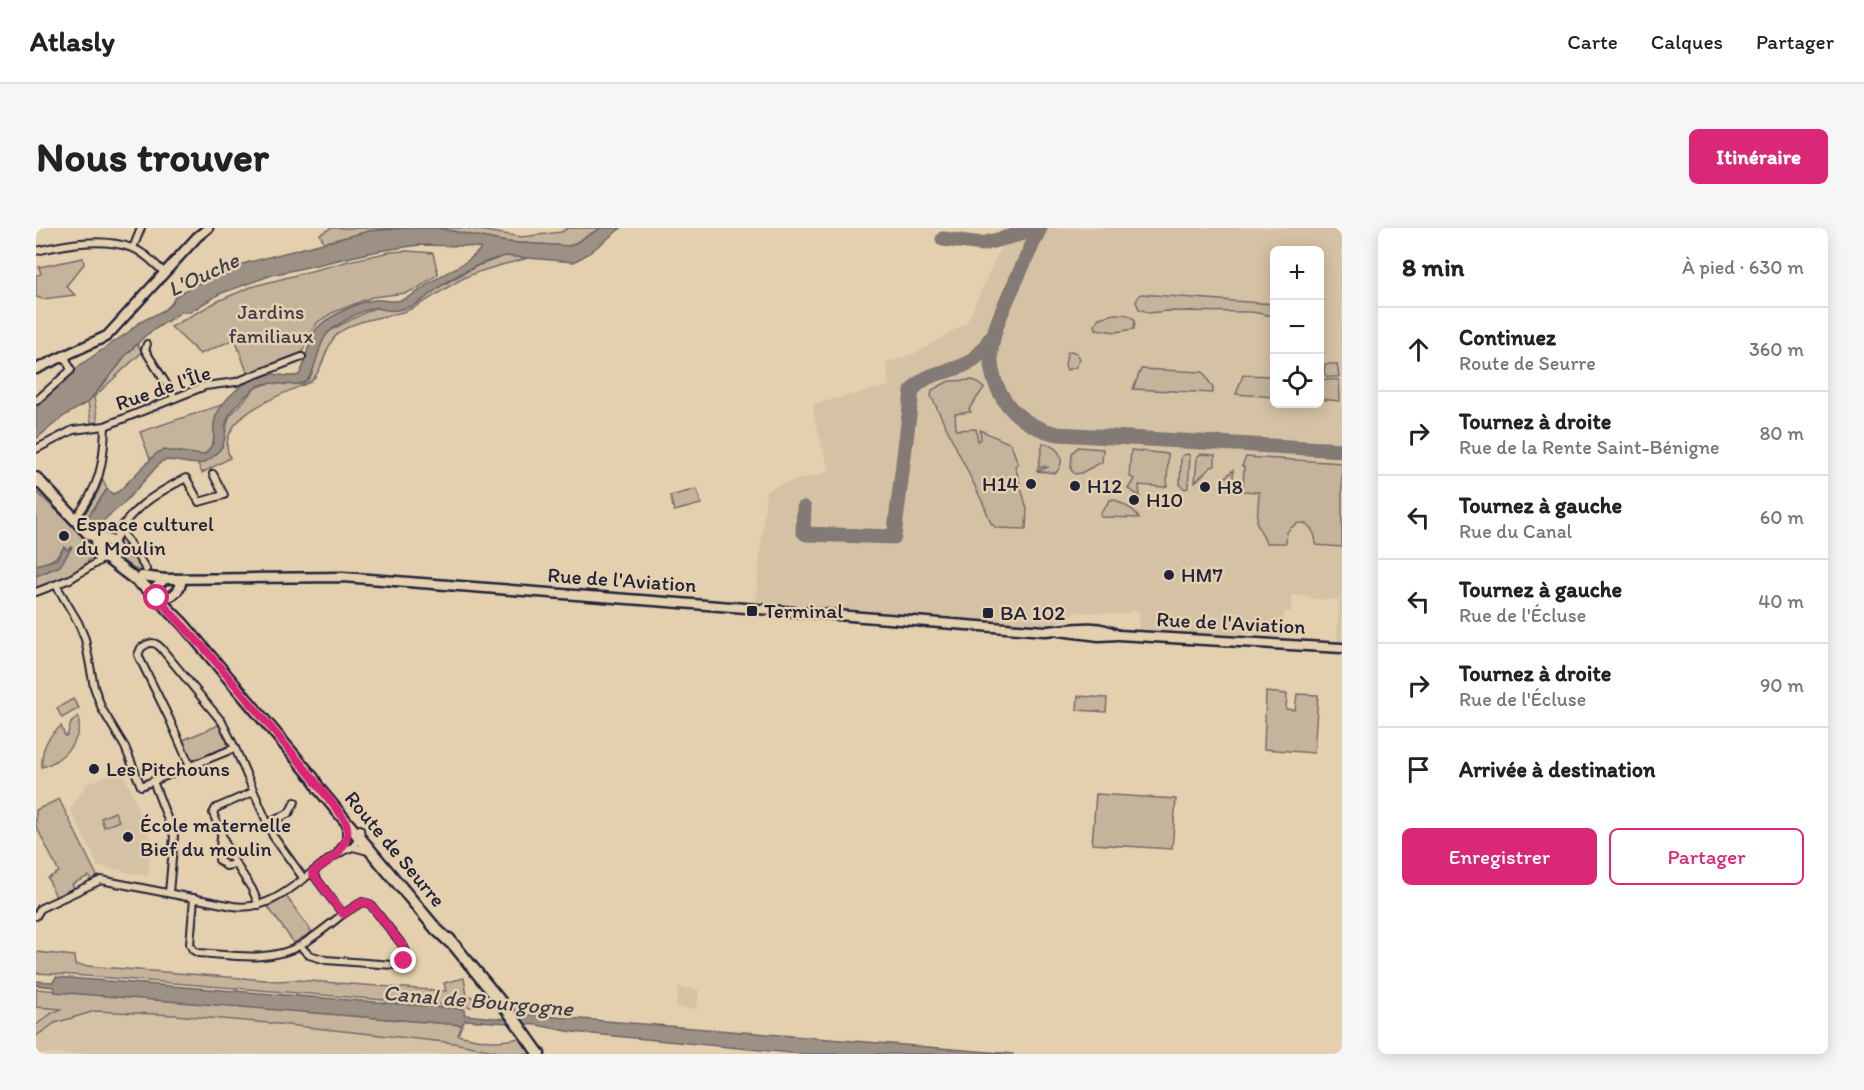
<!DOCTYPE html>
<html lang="fr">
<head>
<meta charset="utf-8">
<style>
	:root { --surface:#fff; --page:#f6f6f6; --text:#222; --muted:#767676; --line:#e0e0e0; --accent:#db2777 }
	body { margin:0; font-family:Itim,sans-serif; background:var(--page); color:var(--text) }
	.controls { position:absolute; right:18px; top:18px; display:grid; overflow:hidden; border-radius:9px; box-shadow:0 3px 15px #0003 }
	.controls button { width:54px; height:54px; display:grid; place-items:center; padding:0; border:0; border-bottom:2px solid var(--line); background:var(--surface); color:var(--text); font:30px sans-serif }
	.stop { position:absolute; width:18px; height:18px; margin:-14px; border:4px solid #db2777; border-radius:50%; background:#fff }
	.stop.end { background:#db2777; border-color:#fff; box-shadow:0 2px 6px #0008 }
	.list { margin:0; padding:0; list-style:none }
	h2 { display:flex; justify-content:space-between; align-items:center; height:78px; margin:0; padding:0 24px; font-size:26px }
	h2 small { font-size:20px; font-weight:400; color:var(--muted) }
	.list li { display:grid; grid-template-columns:39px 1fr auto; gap:18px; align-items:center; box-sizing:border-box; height:84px; padding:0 24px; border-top:2px solid var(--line) }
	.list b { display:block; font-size:22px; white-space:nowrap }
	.list p { margin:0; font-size:20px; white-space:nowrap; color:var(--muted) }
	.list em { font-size:20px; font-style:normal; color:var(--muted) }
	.actions { display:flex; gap:12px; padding:18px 24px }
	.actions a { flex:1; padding:14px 0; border:2px solid var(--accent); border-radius:9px; text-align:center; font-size:21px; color:var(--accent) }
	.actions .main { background:var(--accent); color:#fff }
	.icon { flex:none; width:33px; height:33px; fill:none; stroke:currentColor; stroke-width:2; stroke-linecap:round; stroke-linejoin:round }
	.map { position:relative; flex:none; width:1306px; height:826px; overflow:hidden; border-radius:9px }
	header { display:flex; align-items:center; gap:36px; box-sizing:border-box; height:84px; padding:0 30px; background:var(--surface); border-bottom:2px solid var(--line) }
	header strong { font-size:28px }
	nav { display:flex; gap:33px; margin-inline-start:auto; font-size:21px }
	.intro { display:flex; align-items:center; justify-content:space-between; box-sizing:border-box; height:144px; padding:0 36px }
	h1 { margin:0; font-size:42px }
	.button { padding:15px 27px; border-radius:9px; background:var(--accent); color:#fff; font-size:21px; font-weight:700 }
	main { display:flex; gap:36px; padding:0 36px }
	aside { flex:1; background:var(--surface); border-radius:9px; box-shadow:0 3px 15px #0003 }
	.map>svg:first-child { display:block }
</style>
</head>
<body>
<header>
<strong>Atlasly</strong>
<nav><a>Carte</a><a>Calques</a><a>Partager</a></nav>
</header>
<div class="intro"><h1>Nous trouver</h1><a class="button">Itinéraire</a></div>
<main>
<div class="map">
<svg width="1306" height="826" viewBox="0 0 1306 826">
	<rect width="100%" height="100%" fill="#e4d0ae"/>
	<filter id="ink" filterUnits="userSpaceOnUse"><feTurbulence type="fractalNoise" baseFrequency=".0167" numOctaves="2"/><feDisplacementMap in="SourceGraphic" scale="12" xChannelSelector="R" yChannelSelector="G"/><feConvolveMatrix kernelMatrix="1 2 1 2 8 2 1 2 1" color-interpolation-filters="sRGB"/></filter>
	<g filter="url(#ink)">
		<g fill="#d5c2a5" fill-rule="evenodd">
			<path d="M973,0H1306V413H1301L1303,372L1275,371V368L1256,367L1255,384H1249L1246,408L1214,406L1182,409L1102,405L1103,383H1096L1088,386L1040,384L1019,395L1009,397L956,395L720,373L730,263L743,257L793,243L777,185L778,176L853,158L850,135L882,124L931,94ZM1238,22H1284V176H1238Z"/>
			<path d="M86,541L115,612L112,648L62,638L34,581L51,556Z"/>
			<path d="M642,759L663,762L661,781L640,779Z"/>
			<path d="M0,779L27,781L16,785L0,797Z"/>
			<path d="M59,783L138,787L233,795L418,815L472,826H0V808L19,795Z"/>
		</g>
		<g fill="#c5b49b" stroke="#746b6b" stroke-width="1.5">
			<path d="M295,0H369L333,3L288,15L284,6Z"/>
			<path d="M401,0H430L486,9L525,4L532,0H565L536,17L531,18L470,14Z"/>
			<path d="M372,23L397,25L402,46L382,60L370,65L336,69L296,85L282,94L274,105L265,127L212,147L199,111L164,126L135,99L182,73L215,59L313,33L354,24Z"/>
			<path d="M469,28L492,30C472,36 449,40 430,49C409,59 391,75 370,83C349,90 323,90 304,104C288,116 289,141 274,154C247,166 176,189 194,230L166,245L162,236L169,234L180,226L186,218L193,189L219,160L237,154L259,156L272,152L276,145L285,113L295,102L338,80L359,82L378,77L407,57L441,38Z"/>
			<path d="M47,30L48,36L30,58L39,67L7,71L0,69V47L5,46L3,39Z"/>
			<path d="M1105,66L1238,76V88L1215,84L1130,83L1113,85L1103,81L1100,74L1103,67Z"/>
			<path d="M1078,86C1087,86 1093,85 1099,92L1098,101L1080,104L1060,101L1059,96L1063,90Z"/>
			<path d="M101,116L106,124L58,169L62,194L55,195L52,174L83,137L88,129Z"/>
			<path d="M1035,123L1041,125L1044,131L1040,139L1031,142L1029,138L1031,125Z"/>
			<path d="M1289,136H1301L1303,149H1291L1288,145Z"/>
			<path d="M1105,141L1167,144L1177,160V165L1097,161Z"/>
			<path d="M1207,147L1238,148V169L1200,166Z"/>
			<path d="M1284,151L1303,152L1304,173L1284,171Z"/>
			<path d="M937,152L948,160L933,181L935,184L919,186L920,202L940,201L942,213L945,211L944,202L975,216L982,236L979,238L991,281L990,301L960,300L955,295L947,275L895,168L896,162L913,153Z"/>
			<path d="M188,176C185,181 180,186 179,192C177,205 181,213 171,224C160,236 137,211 114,231L104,204Z"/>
			<path d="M1007,215C1022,219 1032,230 1020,245L1000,243L1013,239L1009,240V238L1002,240Z"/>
			<path d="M1042,219L1067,221L1066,234L1045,245L1039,246L1035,242L1036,225Z"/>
			<path d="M1095,222L1132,226L1131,258L1127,259L1103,257L1104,268L1092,261L1098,251L1093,248Z"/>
			<path d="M1152,226L1154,228L1152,260L1149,261L1144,257L1145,229L1147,227Z"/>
			<path d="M1165,226L1179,227V238L1175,239L1159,254L1161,229Z"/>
			<path d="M1210,229L1306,235V319L1280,317C1279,298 1266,286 1251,304L1250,315H1230L1221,295L1223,264L1207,263L1208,239L1206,238Z"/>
			<path d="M1197,242L1198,263L1195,264L1185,254Z"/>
			<path d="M67,252L71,261L47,296L45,292L62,264Z"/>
			<path d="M661,261L665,276L638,283L634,268Z"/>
			<path d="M0,263C17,281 39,297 52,314C54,318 56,323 55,328C51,342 13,355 0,360V348L24,338L35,319L31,323L28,319C20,332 14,334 0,337Z"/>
			<path d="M1078,271L1097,282L1103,290L1065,289L1064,286L1074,272Z"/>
			<path d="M87,310L91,315L88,317L95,331L99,329L108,344L98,341L83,329L81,315Z"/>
			<path d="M1230,464L1251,466L1250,481L1259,482L1261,466L1282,467L1278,525L1228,521Z"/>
			<path d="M1042,468L1071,470L1070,484L1041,482Z"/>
			<path d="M37,471L43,480L26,490L21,480Z"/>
			<path d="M42,488C48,511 26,533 6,539C5,521 11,509 25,498L29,508H31L35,495Z"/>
			<path d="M183,497L191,511V518C184,523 163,535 155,529C151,526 149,517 147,512Z"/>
			<path d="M1060,566L1140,571L1136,621L1056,616Z"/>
			<path d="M23,571L62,650L56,653L53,648L36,656L38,660L20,669L12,650L23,644L0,598V582Z"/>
			<path d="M79,584L83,593L68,599L65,590Z"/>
			<path d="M250,668L276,704L258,715L232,679Z"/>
			<path d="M0,724L38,728L39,737L242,753L260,752L410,763L408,755L428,750L431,768L437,769V779L37,747L0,745Z"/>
			<path d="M0,761L426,797L422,807C444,812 461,816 483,810L495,826H472L418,815L233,795L138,787L59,783L19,795L0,808V797L16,785L26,781L0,779Z"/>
		</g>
		<g fill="#9d9084" stroke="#6c6467" stroke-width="1.5">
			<path d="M369,0H401L470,14L534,18L565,0H585L552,26L538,34L469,28C447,33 426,44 407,56C395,65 384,77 369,80C363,82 357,83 351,82C347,82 342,79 338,80C327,81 302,96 294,103C280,115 281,149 267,155C251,161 235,149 219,160C209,167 193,183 190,195C189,201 190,207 188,213C186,222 175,232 166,235C154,239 139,229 126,233L88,275L56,302L47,296L71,261L77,266L83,263L121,225L128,222L168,227C186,209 173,206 180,188C187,171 209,152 225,147C237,143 251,151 263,147C272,133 270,114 281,100C291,89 324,73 338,72C347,71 357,75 365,72C380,68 387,58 400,51C415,41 434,35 445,20L428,18L383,17L342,23L236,47L183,66L154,84H145L110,107L88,129L83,137L52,174L28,188L0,211V180L44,137L94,103C104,88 135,87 139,68L173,49L210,35L333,3Z"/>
			<path d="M28,319L31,322L36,319L24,338L0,348V337L21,331Z"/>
			<path d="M20,749L428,781L429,787L470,791L474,795L429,792L426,797L19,764L18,759L0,757V753L17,754Z"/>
			<path d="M482,786L520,789L978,826H766L536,804L501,797L488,796Z"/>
		</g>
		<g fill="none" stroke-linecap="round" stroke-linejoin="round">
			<g stroke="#837974" stroke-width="15">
				<path d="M1004,0C994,21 985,42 975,63C957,103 942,136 971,176C984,192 1002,202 1022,206L1306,222"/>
				<path d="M907,11L946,16L1003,1"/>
				<path d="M768,280L767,303L770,306L858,309L876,163C897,134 932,153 953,112"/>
			</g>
			<defs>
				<g id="minor">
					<path d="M97,20L105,0"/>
					<path d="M0,23C30,16 66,9 96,20C109,24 119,37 129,45"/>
					<path d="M111,116L109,122L139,170"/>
					<path d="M0,173L35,142L29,129"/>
					<path d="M0,221L37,202L69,198L169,158L200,154L266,129"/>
					<path d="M38,292C63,261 68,237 69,198"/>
					<path d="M84,301L110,341"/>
					<path d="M78,317C86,285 122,264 150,250L163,274L188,267L177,246"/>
					<path d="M20,357L42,394L49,411L58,459L66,481L89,519L105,558L199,520L237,608L268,651"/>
					<path d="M0,364L34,351L68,330"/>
					<path d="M154,538L133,490L102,427L105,420C113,414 118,413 125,420L186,494L199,520"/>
					<path d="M117,553L138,608L133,665"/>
					<path d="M217,564L180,580L177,585L194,627L216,661L223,677"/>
					<path d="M231,596L253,585L259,574"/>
					<path d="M185,609L183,632L190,638L199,636"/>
					<path d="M317,619L325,608L324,601"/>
					<path d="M302,624L310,613V595"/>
					<path d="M158,670L154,716L157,722L162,725C196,727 234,735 265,717C280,708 293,697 307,686L276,645"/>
					<path d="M0,688L5,680L65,652L197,678C243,685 272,640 309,622L317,619L332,623"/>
					<path d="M264,718L273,727L290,732L357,737L368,733L371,726L368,719L334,676L326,674L307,686"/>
				</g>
				<g id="tertiary">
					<path d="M0,141L71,108L161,9L172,0"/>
					<path d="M106,348L129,351L307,349L1009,403C1034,402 1058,394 1082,407L1063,408L1023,403"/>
					<path d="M129,351L119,360L121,370C132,371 141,367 145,356L140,351"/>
					<path d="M1082,407L1306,420"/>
				</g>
				<g id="primary">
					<path d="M0,250L52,305C60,311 70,309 77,315L78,323L71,330L63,329L59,323L61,315L66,311"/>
					<path d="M71,330L113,362L147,396L277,550L283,561L400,701L415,715"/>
					<path d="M413,711L473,784L503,826"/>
				</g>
			</defs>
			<use href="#minor" stroke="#22223b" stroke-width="10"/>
			<use href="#tertiary" stroke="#22223b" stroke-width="13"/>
			<use href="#primary" stroke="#22223b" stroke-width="15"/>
			<use href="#minor" stroke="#e4d0ae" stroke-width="6"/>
			<use href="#tertiary" stroke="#e4d0ae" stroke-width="8"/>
			<use href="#primary" stroke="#e4d0ae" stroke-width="10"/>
		</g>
	</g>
	<g fill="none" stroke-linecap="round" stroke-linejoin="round" filter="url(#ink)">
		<path stroke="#db2777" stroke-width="8" d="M121,370L168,420L277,550C285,564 305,583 310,595C314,605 309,617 302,625C295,632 284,638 276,645L307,686L326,674L334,676L368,719L370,726L368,733"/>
	</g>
	<g fill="#22223b" stroke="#e4d0ae" stroke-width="2">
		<circle cx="995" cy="256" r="6"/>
		<circle cx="1039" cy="258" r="6"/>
		<circle cx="1169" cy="259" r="6"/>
		<circle cx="1098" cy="272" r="6"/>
		<circle cx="28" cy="308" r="6"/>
		<circle cx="1133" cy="347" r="6"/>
		<rect x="710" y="377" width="12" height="12" rx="3"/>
		<rect x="946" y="379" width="12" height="12" rx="3"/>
		<circle cx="58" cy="541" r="6"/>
		<circle cx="92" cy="609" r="6"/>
	</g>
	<g text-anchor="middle" stroke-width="5" stroke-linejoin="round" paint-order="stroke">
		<g font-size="21" fill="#433f4e" stroke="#e4d0ae">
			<text x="235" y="91">Jardins<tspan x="235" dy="24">familiaux</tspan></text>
		</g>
		<g font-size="21" fill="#22223b" stroke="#e4d0ae">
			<text transform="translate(127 160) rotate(-19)" y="7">Rue de l'Île</text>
			<text transform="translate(586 352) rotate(4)" y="7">Rue de l'Aviation</text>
			<text transform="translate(1195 395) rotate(3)" y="7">Rue de l'Aviation</text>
			<text transform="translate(359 621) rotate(50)" y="7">Route de Seurre</text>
		</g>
		<g font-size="21" fill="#22223b" stroke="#e4d0ae" text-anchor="start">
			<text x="983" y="263" text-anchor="end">H14</text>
			<text x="1051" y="265">H12</text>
			<text x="1181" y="266">H8</text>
			<text x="1110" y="279">H10</text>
			<text x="40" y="303">Espace culturel<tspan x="40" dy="24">du Moulin</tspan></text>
			<text x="1145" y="354">HM7</text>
			<text x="728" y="390">Terminal</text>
			<text x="964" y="392">BA 102</text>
			<text x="70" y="548">Les Pitchouns</text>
			<text x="104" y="604">École maternelle<tspan x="104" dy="24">Bief du moulin</tspan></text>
		</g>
		<g font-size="22" font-style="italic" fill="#413e4d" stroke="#e4d0ae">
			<text transform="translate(167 46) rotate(-25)" y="8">L'Ouche</text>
			<text transform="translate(442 772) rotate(5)" y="8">Canal de Bourgogne</text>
		</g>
	</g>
</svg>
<div class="controls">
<button>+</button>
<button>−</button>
<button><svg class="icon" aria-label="locate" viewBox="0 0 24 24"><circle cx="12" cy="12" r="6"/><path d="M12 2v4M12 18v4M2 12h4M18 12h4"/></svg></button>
</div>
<div class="stop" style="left:121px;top:370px"></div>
<div class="stop end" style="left:368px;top:733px"></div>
</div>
<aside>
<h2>8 min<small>À pied · 630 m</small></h2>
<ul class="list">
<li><svg class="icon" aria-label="ahead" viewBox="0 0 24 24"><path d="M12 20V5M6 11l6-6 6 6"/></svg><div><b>Continuez</b><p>Route de Seurre</p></div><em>360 m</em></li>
<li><svg class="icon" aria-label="right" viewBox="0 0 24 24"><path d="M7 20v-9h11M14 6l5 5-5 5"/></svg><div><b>Tournez à droite</b><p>Rue de la Rente Saint-Bénigne</p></div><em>80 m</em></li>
<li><svg class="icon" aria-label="left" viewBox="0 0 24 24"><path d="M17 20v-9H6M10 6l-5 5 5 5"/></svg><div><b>Tournez à gauche</b><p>Rue du Canal</p></div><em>60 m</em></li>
<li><svg class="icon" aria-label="left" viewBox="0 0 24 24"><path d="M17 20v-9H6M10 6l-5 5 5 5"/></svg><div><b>Tournez à gauche</b><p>Rue de l'Écluse</p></div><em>40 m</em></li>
<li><svg class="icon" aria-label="right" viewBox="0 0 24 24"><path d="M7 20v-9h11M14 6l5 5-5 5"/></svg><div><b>Tournez à droite</b><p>Rue de l'Écluse</p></div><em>90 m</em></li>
<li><svg class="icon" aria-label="arrive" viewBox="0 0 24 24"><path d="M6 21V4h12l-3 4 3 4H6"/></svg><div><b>Arrivée à destination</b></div></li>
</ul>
<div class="actions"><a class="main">Enregistrer</a><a>Partager</a></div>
</aside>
</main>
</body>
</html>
